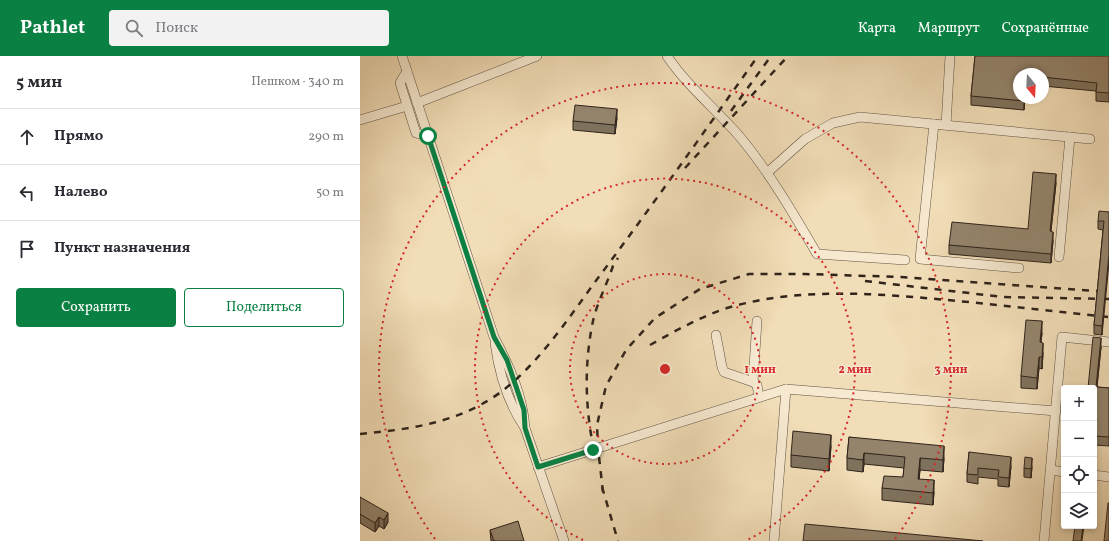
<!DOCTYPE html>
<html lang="ru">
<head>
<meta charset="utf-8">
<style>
	:root { --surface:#fff; --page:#f2f2f3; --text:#2b2b33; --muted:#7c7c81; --line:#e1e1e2; --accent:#0b8043 }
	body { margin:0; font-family:Vollkorn,serif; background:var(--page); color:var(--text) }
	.controls { position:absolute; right:12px; bottom:12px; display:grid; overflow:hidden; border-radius:4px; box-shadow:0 2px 6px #0003 }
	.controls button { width:36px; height:36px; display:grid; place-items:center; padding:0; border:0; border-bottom:1px solid var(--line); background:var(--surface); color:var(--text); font:20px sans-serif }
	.compass { position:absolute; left:653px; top:12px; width:36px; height:36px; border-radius:50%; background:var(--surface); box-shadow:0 2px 6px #0003; rotate:162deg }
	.stop { position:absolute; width:12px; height:12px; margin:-9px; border:3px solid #0b8043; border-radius:50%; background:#fff }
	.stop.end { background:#0b8043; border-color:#fff; box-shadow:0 1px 4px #0008 }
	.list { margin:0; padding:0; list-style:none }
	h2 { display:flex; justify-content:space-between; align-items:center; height:52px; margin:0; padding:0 16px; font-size:17px }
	h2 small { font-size:13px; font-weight:400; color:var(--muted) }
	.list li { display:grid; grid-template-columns:26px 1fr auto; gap:12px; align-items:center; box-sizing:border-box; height:56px; padding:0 16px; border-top:1px solid var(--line) }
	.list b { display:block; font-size:15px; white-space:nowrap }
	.list em { font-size:13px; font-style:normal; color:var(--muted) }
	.actions { display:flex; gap:8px; padding:12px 16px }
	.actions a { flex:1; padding:9px 0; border:1px solid var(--accent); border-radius:4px; text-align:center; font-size:14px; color:var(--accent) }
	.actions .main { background:var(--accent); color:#fff }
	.icon { flex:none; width:22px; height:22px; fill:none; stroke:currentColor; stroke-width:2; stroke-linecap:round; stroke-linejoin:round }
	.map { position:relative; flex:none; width:749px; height:485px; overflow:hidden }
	header { display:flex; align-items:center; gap:24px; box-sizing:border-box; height:56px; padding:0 20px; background:var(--accent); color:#fff }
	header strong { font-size:19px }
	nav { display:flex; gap:22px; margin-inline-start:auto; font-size:14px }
	.search { width:280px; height:36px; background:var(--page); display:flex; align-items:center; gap:10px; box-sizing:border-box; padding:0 14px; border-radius:4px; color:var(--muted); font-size:15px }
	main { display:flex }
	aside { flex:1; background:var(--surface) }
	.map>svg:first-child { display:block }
</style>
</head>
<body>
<header>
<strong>Pathlet</strong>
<div class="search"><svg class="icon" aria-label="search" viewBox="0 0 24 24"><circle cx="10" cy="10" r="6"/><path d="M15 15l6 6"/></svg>Поиск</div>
<nav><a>Карта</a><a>Маршрут</a><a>Сохранённые</a></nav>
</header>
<main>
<aside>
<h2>5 мин<small>Пешком · 340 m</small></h2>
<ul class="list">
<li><svg class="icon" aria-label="ahead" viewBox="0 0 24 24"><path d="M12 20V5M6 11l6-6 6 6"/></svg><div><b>Прямо</b></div><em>290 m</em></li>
<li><svg class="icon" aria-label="left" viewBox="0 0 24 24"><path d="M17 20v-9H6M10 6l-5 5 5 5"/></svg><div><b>Налево</b></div><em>50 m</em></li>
<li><svg class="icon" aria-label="arrive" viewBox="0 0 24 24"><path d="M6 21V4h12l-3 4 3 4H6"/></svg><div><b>Пункт назначения</b></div></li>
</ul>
<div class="actions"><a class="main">Сохранить</a><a>Поделиться</a></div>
</aside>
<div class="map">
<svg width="749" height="485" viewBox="0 0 749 485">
	<rect width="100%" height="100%" fill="#f1ddb7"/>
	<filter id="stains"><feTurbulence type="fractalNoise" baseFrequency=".005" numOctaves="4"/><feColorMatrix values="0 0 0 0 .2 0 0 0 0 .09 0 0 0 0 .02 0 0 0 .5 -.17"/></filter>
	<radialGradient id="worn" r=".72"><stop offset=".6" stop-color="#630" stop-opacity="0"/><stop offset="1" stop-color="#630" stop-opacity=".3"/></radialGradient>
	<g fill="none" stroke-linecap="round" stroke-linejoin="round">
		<defs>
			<g id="minor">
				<path d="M42,0L134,281C149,309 163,340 165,372"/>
				<path d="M307,0C327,30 356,53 380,81C410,117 433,157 457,198L545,204"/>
				<path d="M47,15L40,27L56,77L68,80"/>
				<path d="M57,47L177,0"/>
				<path d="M0,64L47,50"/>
				<path d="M574,68L560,203L659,212"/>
				<path d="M586,69L590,0"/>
				<path d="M408,116L445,83L473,67L500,61L730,83"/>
				<path d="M699,201L710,81"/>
				<path d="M356,279L362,311L364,316L393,326L397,329L399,341"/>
				<path d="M135,287C139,317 148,347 165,372L204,485"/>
				<path d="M393,326L397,265"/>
				<path d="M178,411L426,333L696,355"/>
				<path d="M691,414L704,416"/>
				<path d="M734,419L749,421"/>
				<path d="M414,485L426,333"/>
				<path d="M684,485L702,281L749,286"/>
			</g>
		</defs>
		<use href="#minor" stroke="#605242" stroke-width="10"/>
		<use href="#minor" stroke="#f6e9d0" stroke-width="9"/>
		<g stroke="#2f231b" stroke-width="2.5" stroke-dasharray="7 7" stroke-linecap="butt">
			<path d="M371,55L411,0"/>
			<path d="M325,112L428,0"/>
			<path d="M505,225L643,241L749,243"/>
			<path d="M290,289C315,275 340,261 367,252C442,230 522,238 598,245C649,250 699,256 749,261"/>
			<path d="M0,378C42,374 84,369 122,348C171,322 208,262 241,218C295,146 346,73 398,0"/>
			<path d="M234,394C225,352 224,308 233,265C237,247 247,228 253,210L258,202"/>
			<path d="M242,431L258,485"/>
			<path d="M243,436L238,392L237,369L246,330L266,294L295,262L340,233L389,218H445L541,221L749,236"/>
		</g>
	</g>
	<g fill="#7f725d" stroke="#2f231b">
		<path d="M615,0H749V46L736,45V35L683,30V18H659L665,42L664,54L611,49V40Z"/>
		<path d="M257,62L255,78L213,74V65Z"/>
		<path d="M696,127L691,175L693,185L691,207L589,198V189L668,173Z"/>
		<path d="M749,156L742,279L734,278V269L743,174L738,173V165Z"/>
		<path d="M682,277L681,286L683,298L682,313L679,312L677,333L661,332V320Z"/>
		<path d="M741,291L737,331L749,332V390L734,389V332Z"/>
		<path d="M489,381L584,402L583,416L560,414L559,423L574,436L573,449L522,444V432L543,421L544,412L504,408L503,416L487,414V402Z"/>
		<path d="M471,390L469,415L431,411V399Z"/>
		<path d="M609,396L651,410L649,431L638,430V423L618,421V428L607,426V418Z"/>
		<path d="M672,411L671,422L664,421V412Z"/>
		<path d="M0,441L28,466L24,473L19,470L15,476L0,467Z"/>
		<path d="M130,474L164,485H131Z"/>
	</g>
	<g fill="#685c4c" stroke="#2f231b">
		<path d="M664,42H665L664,54Z"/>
		<path d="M257,53V62L255,78V69Z"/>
		<path d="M696,118V127L690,184V175Z"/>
		<path d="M693,176V185L691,207V198Z"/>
		<path d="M749,198V207L742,279V270Z"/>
		<path d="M682,265V277L680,298V286Z"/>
		<path d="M741,282V291L736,340V331Z"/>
		<path d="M683,287V298L682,313V301Z"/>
		<path d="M679,301V312L677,333V322Z"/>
		<path d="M471,379V390L469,415V403Z"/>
		<path d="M584,390V402L583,416V404Z"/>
		<path d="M504,397V408L503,416V404Z"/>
		<path d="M651,401V410L649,431V422Z"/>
		<path d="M560,402V414L558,435V423Z"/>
		<path d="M672,402V411L671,422V413Z"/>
		<path d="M574,424V436L573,449V437Z"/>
		<path d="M28,457V466L24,473V464Z"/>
		<path d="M19,461V470L15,476V467Z"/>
		<path d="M723,470H724L722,485H721Z"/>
	</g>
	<g fill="#94846c" stroke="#2f231b">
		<path d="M615,0H749V37L736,36L737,27L683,21V18H659V42H664V45L611,40Z"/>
		<path d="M215,49L257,53L255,69L213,65Z"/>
		<path d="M673,116L696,118L690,175L693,176L691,198L589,189L592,166L668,173Z"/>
		<path d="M739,155L749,156V198L742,270L734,269L744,165H738Z"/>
		<path d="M666,264L682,265L680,286L683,287L682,301H679L677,322L661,320Z"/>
		<path d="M733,281L741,282L736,331L749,332V381L734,380V332H728Z"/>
		<path d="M433,375L471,379L469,403L431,399Z"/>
		<path d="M489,381L584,390L583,404L560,402L558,423L574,424L573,437L522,432L524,420L543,421L545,401L504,397L503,404L487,402Z"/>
		<path d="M609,396L651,401L649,422L638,421L639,414L618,412V419L607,418Z"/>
		<path d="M665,401L672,402L671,413L664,412Z"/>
		<path d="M0,441L28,457L24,464L19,461L15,467L0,458Z"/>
		<path d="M748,447H749V485H744Z"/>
		<path d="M158,465L164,485H134L130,474Z"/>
		<path d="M445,468L623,485H443Z"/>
		<path d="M715,470H723L721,485H713Z"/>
	</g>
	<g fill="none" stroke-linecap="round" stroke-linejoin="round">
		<path stroke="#0b8043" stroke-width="5" d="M68,80L134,281L147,304L164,354L165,372L178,411L233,394"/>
	</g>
	<g fill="none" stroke="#d62828" stroke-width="2" stroke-dasharray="2 4">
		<circle cx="305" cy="313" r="95"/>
		<path d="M223 484A190 190 0 1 1 387 484"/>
		<path d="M75 483A286 286 0 1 1 535 483"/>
	</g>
	<circle cx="305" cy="313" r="6" fill="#d62828" stroke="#f6e9d0" stroke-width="2"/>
	<g font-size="12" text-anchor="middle" font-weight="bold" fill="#d62828" stroke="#f6e9d0" stroke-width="3" stroke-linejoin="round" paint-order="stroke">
		<text x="400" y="317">1 мин</text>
		<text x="495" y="317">2 мин</text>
		<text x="591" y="317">3 мин</text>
	</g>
	<rect width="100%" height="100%" filter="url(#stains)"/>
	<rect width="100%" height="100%" fill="url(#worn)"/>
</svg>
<div class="controls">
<button>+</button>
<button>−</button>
<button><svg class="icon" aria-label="locate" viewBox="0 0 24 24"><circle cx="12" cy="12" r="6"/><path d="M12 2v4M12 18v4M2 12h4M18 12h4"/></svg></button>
<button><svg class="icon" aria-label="layers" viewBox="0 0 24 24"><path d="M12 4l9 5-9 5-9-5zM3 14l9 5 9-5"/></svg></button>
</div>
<svg class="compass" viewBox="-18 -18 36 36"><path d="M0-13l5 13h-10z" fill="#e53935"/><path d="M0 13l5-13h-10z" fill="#7c7c81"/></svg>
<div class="stop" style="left:68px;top:80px"></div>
<div class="stop end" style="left:233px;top:394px"></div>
</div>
</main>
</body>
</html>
